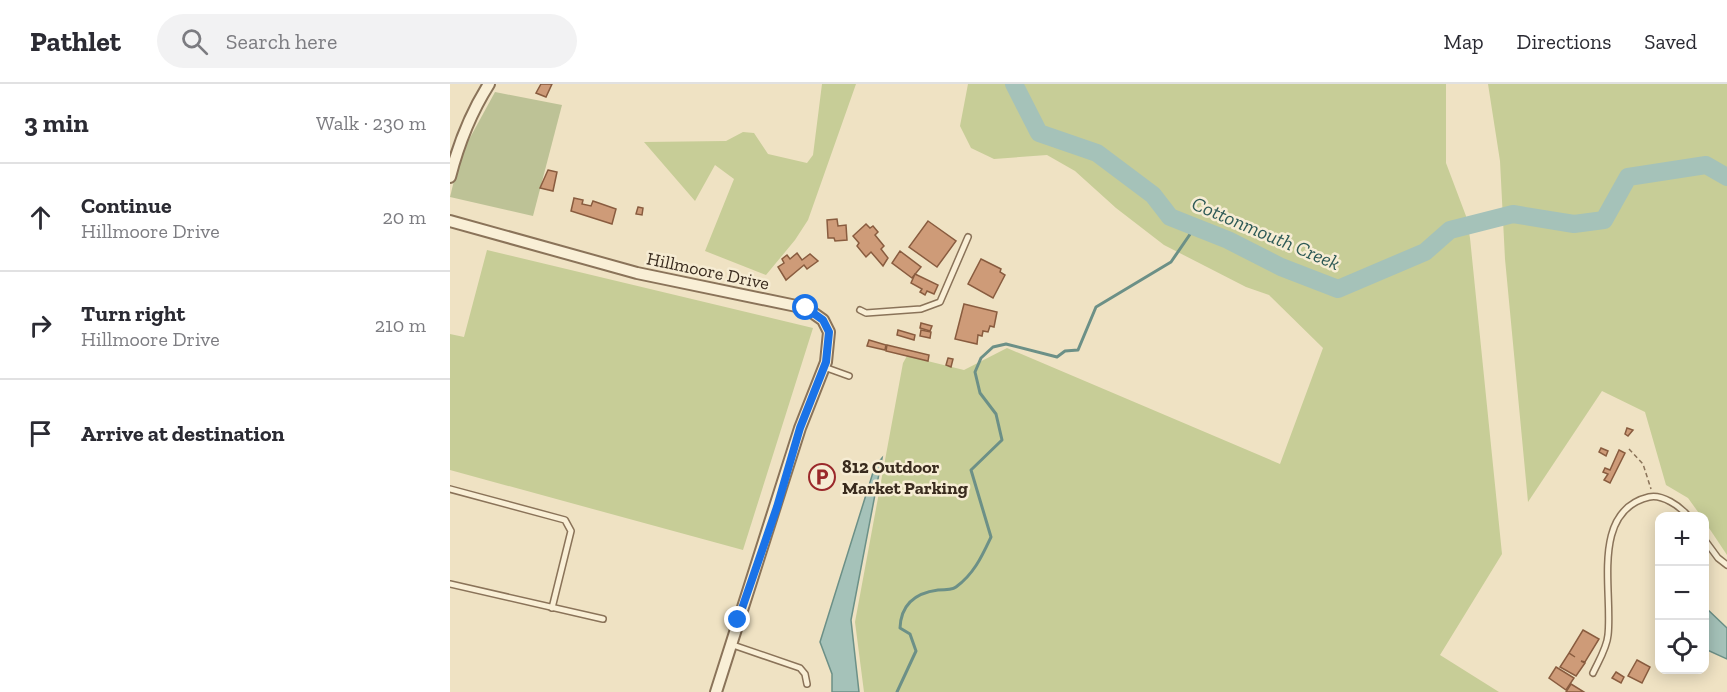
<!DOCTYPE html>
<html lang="en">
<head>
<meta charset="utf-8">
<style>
	:root { --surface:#fff; --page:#f2f2f3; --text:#2b2b33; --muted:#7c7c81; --line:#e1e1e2 }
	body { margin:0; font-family:"Zilla Slab",serif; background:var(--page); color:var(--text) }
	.controls { position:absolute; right:18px; bottom:18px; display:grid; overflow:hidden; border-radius:12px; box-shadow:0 3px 15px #0003 }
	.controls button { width:54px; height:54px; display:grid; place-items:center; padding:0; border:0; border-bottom:2px solid var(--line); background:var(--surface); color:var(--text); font:30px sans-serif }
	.stop { position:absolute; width:18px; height:18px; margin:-14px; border:4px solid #1a73e8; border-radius:50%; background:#fff }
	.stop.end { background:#1a73e8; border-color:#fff; box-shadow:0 2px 6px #0008 }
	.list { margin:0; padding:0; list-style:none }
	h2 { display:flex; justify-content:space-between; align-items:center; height:78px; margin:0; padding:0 24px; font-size:26px }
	h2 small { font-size:20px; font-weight:400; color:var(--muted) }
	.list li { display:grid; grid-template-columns:39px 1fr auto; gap:18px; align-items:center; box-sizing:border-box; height:108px; padding:0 24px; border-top:2px solid var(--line) }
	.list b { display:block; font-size:22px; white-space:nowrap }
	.list p { margin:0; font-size:20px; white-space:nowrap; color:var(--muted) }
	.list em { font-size:20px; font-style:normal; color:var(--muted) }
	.icon { flex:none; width:33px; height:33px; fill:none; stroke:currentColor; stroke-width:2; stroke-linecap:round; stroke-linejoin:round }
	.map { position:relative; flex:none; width:1277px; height:608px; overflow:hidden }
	header { display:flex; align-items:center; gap:36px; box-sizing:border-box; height:84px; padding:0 30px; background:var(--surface); border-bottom:2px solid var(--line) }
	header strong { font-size:28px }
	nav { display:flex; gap:33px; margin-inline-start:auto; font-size:21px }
	.search { width:420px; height:54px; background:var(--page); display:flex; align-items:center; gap:15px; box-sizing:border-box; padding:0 21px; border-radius:33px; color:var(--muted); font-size:22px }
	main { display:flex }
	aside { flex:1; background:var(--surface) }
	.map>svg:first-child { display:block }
</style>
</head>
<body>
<header>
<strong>Pathlet</strong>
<div class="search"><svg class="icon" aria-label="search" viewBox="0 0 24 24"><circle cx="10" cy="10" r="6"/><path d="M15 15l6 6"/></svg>Search here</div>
<nav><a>Map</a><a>Directions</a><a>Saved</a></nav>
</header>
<main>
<aside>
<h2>3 min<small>Walk · 230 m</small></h2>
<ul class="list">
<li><svg class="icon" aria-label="ahead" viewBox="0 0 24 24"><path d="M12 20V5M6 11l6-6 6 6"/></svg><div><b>Continue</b><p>Hillmoore Drive</p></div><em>20 m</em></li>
<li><svg class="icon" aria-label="right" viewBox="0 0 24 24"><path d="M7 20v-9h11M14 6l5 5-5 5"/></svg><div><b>Turn right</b><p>Hillmoore Drive</p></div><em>210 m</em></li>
<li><svg class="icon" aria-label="arrive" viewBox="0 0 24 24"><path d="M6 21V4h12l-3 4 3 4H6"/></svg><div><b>Arrive at destination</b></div></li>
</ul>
</aside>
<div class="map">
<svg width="1277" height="608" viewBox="0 0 1277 608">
	<rect width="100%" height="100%" fill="#efe2c3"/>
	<g fill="#c7cd97">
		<path d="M372,0H406L358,136L345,156L316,191L255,167L284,95L265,81L245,117L194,58L276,57L293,48L304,49L318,70L357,79L363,71Z"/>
		<path d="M518,0H996V79L1016,132L1020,154L1052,470L990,571L1049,608H414L405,538L453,279L457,272L514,286L557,264L830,380L873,264L819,211L796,203L714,161L666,124L625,87L597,71L544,75L521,64L510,42Z"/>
		<path d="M1038,0H1277V471L1255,438L1254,432H1251L1238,414L1216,401L1195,328L1152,307L1078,418L1055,175L1050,77Z"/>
		<path d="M37,166L363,244L293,466L0,386V250L14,253Z"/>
	</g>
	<path fill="#bdc296" d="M45,8L112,21L83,132L0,113L10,72Z"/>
	<g fill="#a5c2b9" stroke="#6c9087" stroke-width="1.5">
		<path d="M432,374L401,536L409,608H382V590L370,558L425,382Z"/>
		<path d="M1255,523L1277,544V575L1255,565Z"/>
	</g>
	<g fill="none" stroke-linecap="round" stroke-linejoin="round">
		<path stroke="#6c9087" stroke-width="3" d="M447,608L466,567L460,550L450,544C451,520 465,509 488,506C494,506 502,506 506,503C524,490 532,472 541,453L521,386L552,356L546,330L530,309L525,288L531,274L543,263L556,260L607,273L615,267L628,266L646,223L721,178L745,143"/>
		<path stroke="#a5c2b9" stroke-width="18" d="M564,0L589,49L647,69L703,111L720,133L778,156L831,183L888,205L975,168L1000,146L1063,130L1124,140L1154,136L1178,93L1256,81L1277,93"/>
	</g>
	<g fill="#ce9b78" stroke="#895c3f" stroke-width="1.5">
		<path d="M91,0H102L96,13L86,9Z"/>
		<path d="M98,86L107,88L103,107L90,104Z"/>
		<path d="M124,114L133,116L132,120L141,122L143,117L166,125L162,140L121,127Z"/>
		<path d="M188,123L193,124L192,131L186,130Z"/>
		<path d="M387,135L388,142L396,141L397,156L385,157L384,154H378L377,136Z"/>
		<path d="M478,137L506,157L487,183L459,163Z"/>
		<path d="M416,140L420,144L423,142L428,148L425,151L434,162L431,165L438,174L433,182L421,168L416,173L407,162L409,159L403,152Z"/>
		<path d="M450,167L471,183L462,194L442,179Z"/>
		<path d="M347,169L352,176L360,170L368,177L357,185L354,181L336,196L328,183L334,179L332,175L337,171L340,175Z"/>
		<path d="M531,175L551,185L550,188L555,191L543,214L518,200Z"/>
		<path d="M465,190L488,201L484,210L477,207L475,211L470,208L472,205L461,199Z"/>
		<path d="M514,220L547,228L544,243L540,242L538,248L533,247L532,252L528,251L527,260L505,255Z"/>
		<path d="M471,239L482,242L480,247L470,244Z"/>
		<path d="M448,246L465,251L464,256L447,251Z"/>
		<path d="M471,246L481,248L480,254L470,252Z"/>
		<path d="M419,256L436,261L435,266L417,262Z"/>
		<path d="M437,261L479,271L478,277L436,267Z"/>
		<path d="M498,274L503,275L501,283L496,281Z"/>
		<path d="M1177,344L1183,346L1178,352L1175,350Z"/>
		<path d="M1151,364L1158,367L1156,372L1149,368Z"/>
		<path d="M1169,366L1175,369L1160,399L1154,396L1158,390L1153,388L1155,384L1160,386Z"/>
		<path d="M1133,546L1149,555L1135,578L1131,577L1135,579L1126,592L1110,583L1119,569L1125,573L1119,569Z"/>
		<path d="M1187,576L1200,583L1192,599L1178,592Z"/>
		<path d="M1106,583L1124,594L1116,606L1099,594Z"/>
		<path d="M1166,588L1174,593L1171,599L1162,594Z"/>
		<path d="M1121,600L1134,608H1116Z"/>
	</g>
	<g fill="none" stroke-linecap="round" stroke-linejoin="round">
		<defs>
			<g id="lane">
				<path d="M410,226L416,229L471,225L490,218L518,153"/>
				<path d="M374,283L399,292"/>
				<path d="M0,405L115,436L121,447L102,524"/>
				<path d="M1254,455L1268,474L1277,481"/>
				<path d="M0,500L153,535"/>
				<path d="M280,560L350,584L355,590L357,600"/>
				<path d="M1143,589C1148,578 1157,564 1158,551C1163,508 1140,427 1199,413C1212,410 1230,422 1238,432"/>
			</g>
			<g id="street">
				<path d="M0,93C9,58 20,30 39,0"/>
				<path d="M0,137L187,189L356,224L373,236L379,248L376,278L350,344L266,608"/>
			</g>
		</defs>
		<use href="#lane" stroke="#8a7359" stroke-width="8"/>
		<use href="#street" stroke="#8a7359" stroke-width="14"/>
		<path stroke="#8a7359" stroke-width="1.5" stroke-dasharray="4.5 3" stroke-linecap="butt" d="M1179,365L1193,380L1201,405"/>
		<use href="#lane" stroke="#f9efd6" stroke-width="5"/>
		<use href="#street" stroke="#f9efd6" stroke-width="10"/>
	</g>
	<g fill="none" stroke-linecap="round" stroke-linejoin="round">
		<path stroke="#1a73e8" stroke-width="8" d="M288,536L327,423L350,344L376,278L379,248L373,236L356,224"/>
	</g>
	<defs>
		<symbol id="parking-ring" viewBox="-11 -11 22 22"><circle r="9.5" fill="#f6ecd3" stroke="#9a282a" stroke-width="1.5"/><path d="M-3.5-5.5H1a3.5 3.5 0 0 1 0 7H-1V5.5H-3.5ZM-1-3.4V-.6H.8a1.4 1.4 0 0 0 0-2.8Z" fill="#9a282a"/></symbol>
	</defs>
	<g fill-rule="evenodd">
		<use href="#parking-ring" x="357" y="378" width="30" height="30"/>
	</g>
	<g text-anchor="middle" stroke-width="5" stroke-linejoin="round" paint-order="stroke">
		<g font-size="18" fill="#392b1e" stroke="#f6ecd3">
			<text transform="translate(258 187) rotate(12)" y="6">Hillmoore Drive</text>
		</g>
		<g font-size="18" font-weight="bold" fill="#392b1e" stroke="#f6ecd3" text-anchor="start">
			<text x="392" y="389">812 Outdoor<tspan x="392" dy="21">Market Parking</tspan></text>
		</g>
		<g font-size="20" font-style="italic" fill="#2d5956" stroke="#f6ecd3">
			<text transform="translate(816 149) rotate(23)" y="7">Cottonmouth Creek</text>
		</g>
	</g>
</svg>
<div class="controls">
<button>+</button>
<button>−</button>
<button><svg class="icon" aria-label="locate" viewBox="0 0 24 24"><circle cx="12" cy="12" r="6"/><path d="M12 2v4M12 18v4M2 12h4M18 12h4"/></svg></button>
</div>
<div class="stop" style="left:356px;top:224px"></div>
<div class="stop end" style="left:288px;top:536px"></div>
</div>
</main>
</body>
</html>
